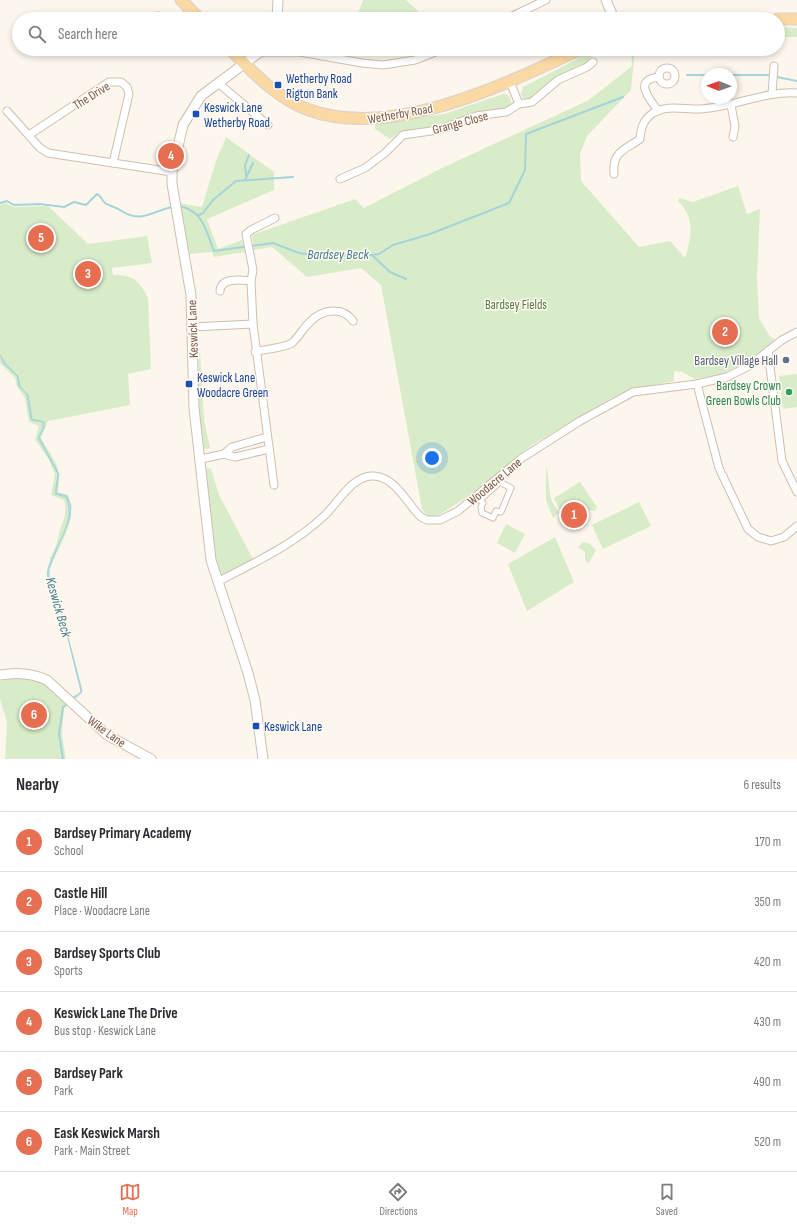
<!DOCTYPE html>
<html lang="en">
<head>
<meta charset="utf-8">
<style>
	:root { --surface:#fff; --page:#f7f7f7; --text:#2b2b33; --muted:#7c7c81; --line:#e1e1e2; --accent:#e76f51 }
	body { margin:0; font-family:"Sofia Sans Condensed",sans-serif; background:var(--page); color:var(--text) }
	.compass { position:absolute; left:701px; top:68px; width:36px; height:36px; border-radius:50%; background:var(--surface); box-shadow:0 2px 6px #0003; rotate:271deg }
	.you { position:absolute; left:432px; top:458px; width:14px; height:14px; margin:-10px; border:3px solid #fff; border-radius:50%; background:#1a73e8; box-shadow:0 0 0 6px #1a73e833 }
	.badge { display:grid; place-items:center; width:26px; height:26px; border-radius:50%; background:var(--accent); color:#fff; font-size:13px; font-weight:700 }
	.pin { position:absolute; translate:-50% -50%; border:2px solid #fff; box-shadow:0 1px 4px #0006 }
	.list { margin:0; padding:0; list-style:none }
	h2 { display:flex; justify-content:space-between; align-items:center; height:52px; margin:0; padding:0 16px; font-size:17px }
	h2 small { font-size:13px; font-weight:400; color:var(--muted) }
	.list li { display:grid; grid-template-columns:26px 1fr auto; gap:12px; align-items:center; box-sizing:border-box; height:60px; padding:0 16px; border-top:1px solid var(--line) }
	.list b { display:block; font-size:15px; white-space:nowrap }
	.list p { margin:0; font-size:13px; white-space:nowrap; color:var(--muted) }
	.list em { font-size:13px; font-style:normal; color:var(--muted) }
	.icon { flex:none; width:22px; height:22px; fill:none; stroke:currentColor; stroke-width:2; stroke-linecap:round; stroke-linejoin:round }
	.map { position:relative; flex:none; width:797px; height:759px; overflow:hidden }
	.search { position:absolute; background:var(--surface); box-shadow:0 2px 6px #0003; left:12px; right:12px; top:12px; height:44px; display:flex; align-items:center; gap:10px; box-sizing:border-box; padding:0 14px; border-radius:22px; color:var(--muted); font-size:15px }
	.sheet { height:412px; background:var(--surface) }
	nav { display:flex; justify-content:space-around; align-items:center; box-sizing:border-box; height:56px; border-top:1px solid var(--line); background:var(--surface); font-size:11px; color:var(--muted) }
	nav a { display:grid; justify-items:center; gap:2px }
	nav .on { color:var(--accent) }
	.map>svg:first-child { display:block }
</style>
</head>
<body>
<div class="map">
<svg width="797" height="759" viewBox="0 0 797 759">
	<rect width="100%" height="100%" fill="#fdf6ec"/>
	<g fill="#d8ecc9">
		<path d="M363,0H406L419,12L398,19H356Z"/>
		<path d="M778,27L797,28V37H778Z"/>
		<path d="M631,49H635L631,90L587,136L580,154L581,181L639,247L670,241L685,258C692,236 695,218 678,201L679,198L693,202L738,186L747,214L760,209L757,279L759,318L769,335L775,340L749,361L720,375L695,379L682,372L674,371V381L629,390L610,399L532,445L472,494L439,515L429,517L426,515L422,509L381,285L361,268L307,277L272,247L254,250L252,235L355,199L364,208L442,168L589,100L632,66Z"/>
		<path d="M593,51L594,53L586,63L558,76L528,101L523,98L521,94L523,87Z"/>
		<path d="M503,94L508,95L511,99V106L439,127L400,132L390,139L375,129V124L444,114Z"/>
		<path d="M226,137L274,172V190L207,219L218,249L242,240L245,252L214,257L212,252L189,254L179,203L202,207L216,161Z"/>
		<path d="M5,203L14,207L48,206L88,244L147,236L152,263L112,268L113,275C133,275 139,280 148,298L151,369L128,374L130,405L48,421L41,438C54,462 62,463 58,492L68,495C77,520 63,538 54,560L70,518L71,506L67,496L56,493L59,474L39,437L44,428V422L32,419L28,395L20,386L18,375L5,363L0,355V205Z"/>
		<path d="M199,352H200L204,420L210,448L207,449L204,448L202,442L198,402Z"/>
		<path d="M0,357L4,364L17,376L19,386L27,395L31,419L43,422V428L38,438L58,474L55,493L66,496C75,518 61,539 53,559H49C56,550 57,542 59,533C63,520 68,513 64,500L51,495L55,474L49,460L35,439L39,426L29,422L25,398L17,387L15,378L0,363Z"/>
		<path d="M797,374V407L783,409L779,376Z"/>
		<path d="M546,466C551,484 546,497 559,512L553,518L546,500Z"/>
		<path d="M208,468L211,469L219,495L253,559L223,574L220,573L215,559L205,471Z"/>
		<path d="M580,482L597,507L595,511L586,510L580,513L576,507L562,514L554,498Z"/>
		<path d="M639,502L651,526L603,549L592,525Z"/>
		<path d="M506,524L525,534L515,553L497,543Z"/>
		<path d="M555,537L574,582L527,611L508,564Z"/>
		<path d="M583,542L589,543L596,550L589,563L585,561V552L578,547Z"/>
		<path d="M17,677C40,677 54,688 67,706L64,709L62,734L66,759H5L7,722L0,699V681Z"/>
	</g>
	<path fill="#bfe3e8" stroke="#a5d3da" d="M0,355L5,363L18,376L20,386L28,395L32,419L44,422V428L39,437L59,474L56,493L67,496L71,506L70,518L49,569V580L57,595L81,687L82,692L74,699L72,698L81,692L80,687C72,657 66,626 57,597C54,587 45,580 48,569C55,544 77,523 66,497L55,494L58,474L38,438L43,428V422L31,420L27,395L19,386L17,376L4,364Z"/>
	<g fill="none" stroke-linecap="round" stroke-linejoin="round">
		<g stroke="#a5d3da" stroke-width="2">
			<path d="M687,75H707"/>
			<path d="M731,75H767L797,81"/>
			<path d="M246,175L245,165L249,155"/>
			<path d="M245,180L253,163"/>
			<path d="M0,203L7,201L14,205L40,204L64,207L74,202L86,205L97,194C101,196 102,200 105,203C110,206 115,207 120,210C141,224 150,212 172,207"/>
			<path d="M179,206C203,210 206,231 214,251L273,243L299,253L324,256L372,255L379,254L393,245L430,234L509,203L525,170L526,134L623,97"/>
			<path d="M199,215L203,213L213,200L236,181L293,177"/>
			<path d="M372,255L390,272L406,279"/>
			<path d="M63,759L59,734L63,707L66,705"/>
		</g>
		<defs>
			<path id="pedestrian" d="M500,482L511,488L501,512L496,511L493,518L482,513L481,507L483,503L480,500Z"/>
			<g id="minor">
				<path d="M158,16L161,19"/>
				<path d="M182,19L191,10"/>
				<path d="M506,19L546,0"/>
				<path d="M260,52H300L362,63L383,65L415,60L443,49"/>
				<circle cx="667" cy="76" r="8"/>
				<path d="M510,82L519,104"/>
				<path d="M218,83L268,125"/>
				<path d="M772,94L774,66"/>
				<path d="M731,105L735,126L733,137"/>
				<path d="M7,111L40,148L48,153L172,172"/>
				<path d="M658,111C650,99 632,80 659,77"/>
				<path d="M29,135L109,82H121L127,87L129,94L113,163"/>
				<path d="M614,174C612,151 625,150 640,139C641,128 643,120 653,113C667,104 686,110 701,109C734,107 764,91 797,93"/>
				<path d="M340,179L365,168L385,153L403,135L438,130L476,116L506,112L519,104L532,102L558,80L587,67L593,62"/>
				<path d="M220,291C221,277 241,280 251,281"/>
				<path d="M253,324L251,281L253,270L246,234L251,230L275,218"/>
				<path d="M193,327L253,324L274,485"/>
				<path d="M768,351L782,461L797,492"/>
				<path d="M255,352C265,349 284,348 292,343C299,337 303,328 310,322C322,309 343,306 353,321"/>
				<path d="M697,384L719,468L748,529L758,537L771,541L784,537L797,526"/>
				<path d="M224,454L235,457L269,449"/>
				<path d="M201,459L224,454L232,447L267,437"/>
				<path d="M217,582C254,563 293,545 324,516C338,503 353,474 374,476C397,478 406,503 421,517L427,520H440L458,511L522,458L580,421L633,392L697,384L727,377L749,366L782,340L797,332"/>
			</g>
			<g id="tertiary">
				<path d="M606,0L614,19"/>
				<path d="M277,19L278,0"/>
				<path d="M0,675C16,672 32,673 47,680L107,735L151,759"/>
				<path d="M263,759L255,700L248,673L211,560L194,408L191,295L172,184V172L183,125L201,96L264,49"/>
			</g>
			<g id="primary">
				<path d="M181,0L200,19"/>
				<path d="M778,19H797"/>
				<path d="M230,49C252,72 278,99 309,110C392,140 506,84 581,49"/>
			</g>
		</defs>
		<use href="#pedestrian" stroke="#d1beb0" stroke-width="7"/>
		<use href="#minor" stroke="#d1beb0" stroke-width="9"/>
		<use href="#tertiary" stroke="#d1beb0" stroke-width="11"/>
		<use href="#primary" stroke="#dad1cd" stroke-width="13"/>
		<use href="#pedestrian" stroke="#fff" stroke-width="5"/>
		<use href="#minor" stroke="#fff" stroke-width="7"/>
		<use href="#tertiary" stroke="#fff" stroke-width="9"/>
		<use href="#primary" stroke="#fbd9a5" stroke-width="11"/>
	</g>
	<g fill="#1a4fb4" stroke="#fffaf3" stroke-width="1.5">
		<rect x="274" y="81" width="8" height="8" rx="2"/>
		<rect x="192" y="110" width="8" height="8" rx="2"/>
		<rect x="185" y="380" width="8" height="8" rx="2"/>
		<rect x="252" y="722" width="8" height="8" rx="2"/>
	</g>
	<circle fill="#5c6f8a" stroke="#fffaf3" stroke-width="1.5" cx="786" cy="360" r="4"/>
	<circle fill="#2e9e5b" stroke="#fffaf3" stroke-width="1.5" cx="789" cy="392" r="4"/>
	<g text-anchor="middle" stroke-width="3" stroke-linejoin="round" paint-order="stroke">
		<g font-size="13" fill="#164399" stroke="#fffaf3" text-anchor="start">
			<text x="286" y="83">Wetherby Road<tspan x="286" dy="15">Rigton Bank</tspan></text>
			<text x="204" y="112">Keswick Lane<tspan x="204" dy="15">Wetherby Road</tspan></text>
			<text x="197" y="382">Keswick Lane<tspan x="197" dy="15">Woodacre Green</tspan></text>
			<text x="264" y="731">Keswick Lane</text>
		</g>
		<g font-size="13" fill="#7a5c4d" stroke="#fffaf3">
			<text transform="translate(91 95) rotate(-32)" y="5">The Drive</text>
			<text transform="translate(400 113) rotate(-10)" y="5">Wetherby Road</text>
			<text transform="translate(460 122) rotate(-15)" y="5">Grange Close</text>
			<text transform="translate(192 329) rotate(-92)" y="5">Keswick Lane</text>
			<text transform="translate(494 481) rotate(-40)" y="5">Woodacre Lane</text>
			<text transform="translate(107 731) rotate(36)" y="5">Wike Lane</text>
		</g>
		<g font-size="13" fill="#537a41" stroke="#fffaf3">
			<text x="516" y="309">Bardsey Fields</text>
		</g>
		<g font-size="13" fill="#4e5e75" stroke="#fffaf3" text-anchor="end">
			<text x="778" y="365">Bardsey Village Hall</text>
		</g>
		<g font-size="13" fill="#27864d" stroke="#fffaf3" text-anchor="end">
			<text x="781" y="390">Bardsey Crown<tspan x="781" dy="15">Green Bowls Club</tspan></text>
		</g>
		<g font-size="14" font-style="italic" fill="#437c86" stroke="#fffaf3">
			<text x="338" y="259">Bardsey Beck</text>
			<text transform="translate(59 607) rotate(74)" y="5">Keswick Beck</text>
		</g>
	</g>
</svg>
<svg class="compass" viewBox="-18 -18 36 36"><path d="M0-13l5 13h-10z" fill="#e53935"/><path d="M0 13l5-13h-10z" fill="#7c7c81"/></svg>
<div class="you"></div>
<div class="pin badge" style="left:574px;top:515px">1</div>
<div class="pin badge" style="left:725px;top:332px">2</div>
<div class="pin badge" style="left:88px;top:274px">3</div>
<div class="pin badge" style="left:171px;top:156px">4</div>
<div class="pin badge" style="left:41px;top:238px">5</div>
<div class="pin badge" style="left:34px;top:715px">6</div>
<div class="search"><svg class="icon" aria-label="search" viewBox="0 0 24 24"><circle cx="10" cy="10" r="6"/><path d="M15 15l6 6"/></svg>Search here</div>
</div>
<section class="sheet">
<h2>Nearby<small>6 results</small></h2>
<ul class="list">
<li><span class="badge">1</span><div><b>Bardsey Primary Academy</b><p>School</p></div><em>170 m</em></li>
<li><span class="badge">2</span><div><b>Castle Hill</b><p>Place · Woodacre Lane</p></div><em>350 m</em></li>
<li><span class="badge">3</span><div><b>Bardsey Sports Club</b><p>Sports</p></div><em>420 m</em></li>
<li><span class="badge">4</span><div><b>Keswick Lane The Drive</b><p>Bus stop · Keswick Lane</p></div><em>430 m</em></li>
<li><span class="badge">5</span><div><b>Bardsey Park</b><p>Park</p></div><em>490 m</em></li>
<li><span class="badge">6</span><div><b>Eask Keswick Marsh</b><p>Park · Main Street</p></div><em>520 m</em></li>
</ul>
</section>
<nav>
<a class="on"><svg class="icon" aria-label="map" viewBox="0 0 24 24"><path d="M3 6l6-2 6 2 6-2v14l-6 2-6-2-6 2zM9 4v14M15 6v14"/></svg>Map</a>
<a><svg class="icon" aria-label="directions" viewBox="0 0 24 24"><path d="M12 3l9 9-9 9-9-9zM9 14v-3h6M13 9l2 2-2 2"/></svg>Directions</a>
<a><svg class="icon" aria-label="saved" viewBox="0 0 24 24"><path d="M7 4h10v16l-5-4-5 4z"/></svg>Saved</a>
</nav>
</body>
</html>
